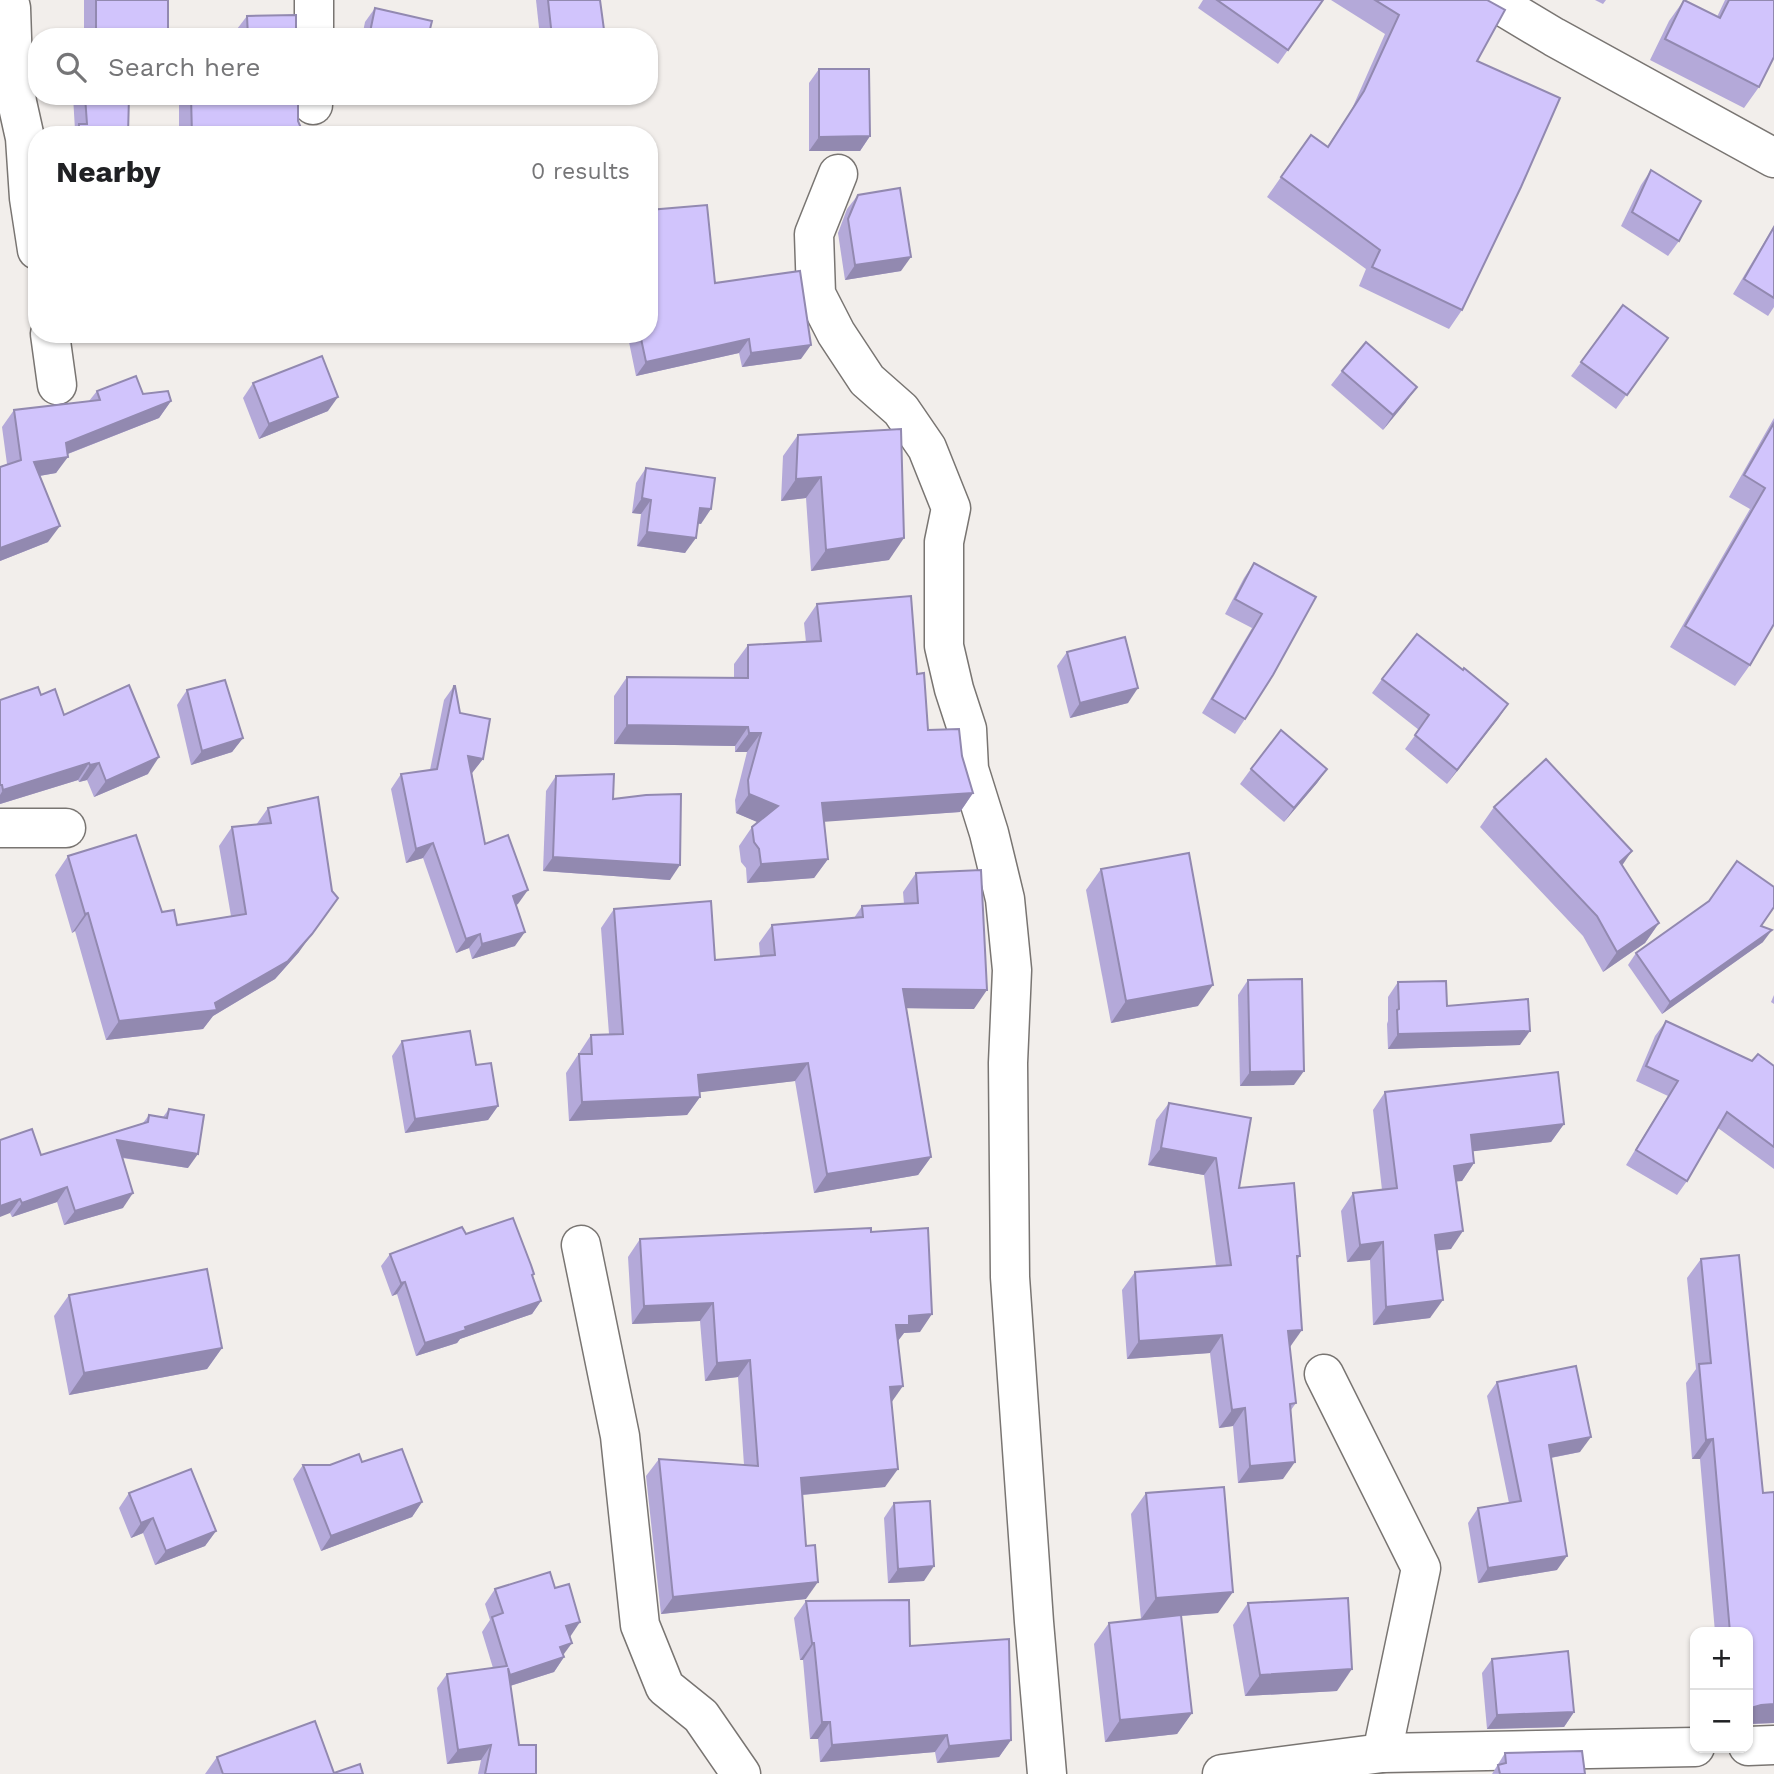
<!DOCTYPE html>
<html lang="en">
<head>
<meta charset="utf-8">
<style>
	:root { --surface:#fff; --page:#f6f6f6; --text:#202124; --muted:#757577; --line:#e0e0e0 }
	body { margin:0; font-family:"Work Sans",sans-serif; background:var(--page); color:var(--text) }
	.controls { position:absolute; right:21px; bottom:21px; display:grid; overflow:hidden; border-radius:14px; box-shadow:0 2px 5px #0004 }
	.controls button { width:63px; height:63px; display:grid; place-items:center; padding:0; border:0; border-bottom:2px solid var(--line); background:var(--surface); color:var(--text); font:35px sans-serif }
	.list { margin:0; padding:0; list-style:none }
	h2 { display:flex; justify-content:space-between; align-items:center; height:91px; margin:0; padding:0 28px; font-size:30px }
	h2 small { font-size:23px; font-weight:400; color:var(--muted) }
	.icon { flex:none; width:38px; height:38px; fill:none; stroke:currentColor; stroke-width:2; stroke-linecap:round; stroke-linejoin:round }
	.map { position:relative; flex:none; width:1774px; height:1774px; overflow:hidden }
	.search { position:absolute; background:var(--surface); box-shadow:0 2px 5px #0004; left:28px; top:28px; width:630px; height:77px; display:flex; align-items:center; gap:18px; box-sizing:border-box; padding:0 24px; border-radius:28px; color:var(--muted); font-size:26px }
	.panel { position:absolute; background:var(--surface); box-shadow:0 2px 5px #0004; left:28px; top:126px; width:630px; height:217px; border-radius:28px }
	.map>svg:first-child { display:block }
</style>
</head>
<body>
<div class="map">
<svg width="1774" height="1774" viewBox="0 0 1774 1774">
	<rect width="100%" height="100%" fill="#f2eeeb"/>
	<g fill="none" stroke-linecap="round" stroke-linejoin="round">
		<defs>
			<g id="minor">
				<path d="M9,0L11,8L13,68L17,102L25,138L29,198L37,250"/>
				<path d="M1492,0L1554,37L1774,158"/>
				<path d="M314,37V0"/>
				<path d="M313,105V96"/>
				<path d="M838,174L814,234L816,294L836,333L867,380L901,410L927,448L951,508L944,542V646L954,689L967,729L969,769L989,833L1005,899L1012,970L1008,1063L1010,1277L1034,1622L1047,1774"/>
				<path d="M50,334L57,385"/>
				<path d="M0,828H66"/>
				<path d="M581,1245L620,1436L640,1625L665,1687L701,1716L741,1774"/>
				<path d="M1748,1746L1774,1745"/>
				<path d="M1382,1753L1695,1747"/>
				<path d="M1222,1774L1382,1753L1421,1568L1324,1374"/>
			</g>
		</defs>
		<use href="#minor" stroke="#797572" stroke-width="41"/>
		<use href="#minor" stroke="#fff" stroke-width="38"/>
	</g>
	<g fill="#b4a9d9">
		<path d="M84,0H168V37H81L84,36Z"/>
		<path d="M536,0H600L605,37H540Z"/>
		<path d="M1203,0H1323L1278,64L1198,8Z"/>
		<path d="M1331,0H1487L1477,61L1462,310L1449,329L1359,286L1366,269L1267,197L1281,177L1327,147L1351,111L1385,34Z"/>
		<path d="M1595,0H1606L1603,4Z"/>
		<path d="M1684,0L1717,17L1725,0H1774L1759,87L1744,108L1650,60L1669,21Z"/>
		<path d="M375,8L428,37H362L365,22Z"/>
		<path d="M247,16L296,37H234V33Z"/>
		<path d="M819,69L870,136L860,151H809V83Z"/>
		<path d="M73,96H129L128,135H71L75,130Z"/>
		<path d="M184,96H298V121L304,135H179V103Z"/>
		<path d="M1651,170L1679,241L1668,256L1621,226L1641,185Z"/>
		<path d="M858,195L901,271L845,280L838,233L847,209Z"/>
		<path d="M649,210L715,283L801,359L742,367L739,353L636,376L629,342L595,343L593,334H649Z"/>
		<path d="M1774,226V307L1768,316L1733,294Z"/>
		<path d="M1623,305L1668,338L1616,409L1571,376Z"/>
		<path d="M1342,371L1406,402L1383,430L1331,385Z"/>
		<path d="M253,383L328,411L259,439L243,398Z"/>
		<path d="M97,391L143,394L171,401L159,418L68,454L56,473L39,476L48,542L0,561V467L7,464L2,427L14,410L89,401Z"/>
		<path d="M1774,418V624L1750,665L1735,686L1670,647L1750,509L1729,497Z"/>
		<path d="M798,435L889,560L811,571L806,498L781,501L783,456Z"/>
		<path d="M646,468L701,524L698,523L685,553L637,546L641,514L632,513L636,483Z"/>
		<path d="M1254,563L1316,597L1245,719L1235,734L1202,713L1252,628L1225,614L1244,578Z"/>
		<path d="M817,604L917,674L928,730L962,756L973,793L960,812L824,821L828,859L814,878L747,883L746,868L741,862L739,846L752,827L758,822L736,813L735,800L747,752H735V746L614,744V696L627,677H734V664L748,645L806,642L804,623Z"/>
		<path d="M1067,652L1128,703L1070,718L1057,666Z"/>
		<path d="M1463,670L1508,704L1447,784L1405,749L1419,730L1372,693L1382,679Z"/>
		<path d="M454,686L460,713L483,759L472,773L485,844L518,904L516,905L515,946L472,959L469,948L456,953L423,858L406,863L391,789L401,774L430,770L444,700Z"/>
		<path d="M187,690L243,738L232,752L191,765L177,705Z"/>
		<path d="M41,695L64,715L148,774L94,797L87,780L79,782L78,780L0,804V700Z"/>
		<path d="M1251,769H1327L1317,783L1284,822L1240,784Z"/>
		<path d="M556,776L613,799L670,880L543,871L546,791Z"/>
		<path d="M1494,807L1622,865L1659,923L1645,943L1603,972L1583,936L1480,827Z"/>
		<path d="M268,808L299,952L275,979L213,1016L203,1029L106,1040L75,931L72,933L55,875L68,856L162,912L177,925L231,916L219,846L232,827L256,825Z"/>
		<path d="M1101,869L1198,1006L1111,1023L1086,890Z"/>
		<path d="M916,873L974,1009L906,1008L931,1157L918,1175L814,1193L795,1081L699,1092L700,1097L687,1115L569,1121L566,1073L591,1035L609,1034L601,928L614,909L715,960L760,956L759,943L772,925L854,918L862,906L904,904L903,892Z"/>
		<path d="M1761,926L1763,942L1662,1014L1628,965L1636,953Z"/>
		<path d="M1248,980L1294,1085L1240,1086L1238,995Z"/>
		<path d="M1398,982L1447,1006L1520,1045L1388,1049L1387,1024L1388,1021V997Z"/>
		<path d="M1774,995V1004L1771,1002Z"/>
		<path d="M1666,1021L1752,1061L1774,1066V1169L1718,1128L1687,1181L1677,1195L1626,1165L1668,1096L1636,1081L1655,1036Z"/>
		<path d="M402,1041L476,1065L498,1106L488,1120L405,1133L392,1056Z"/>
		<path d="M1385,1092L1564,1124L1551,1142L1473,1151L1474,1163L1462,1181H1456L1451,1249L1437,1250L1430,1318L1373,1325L1370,1260L1347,1262L1341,1211L1353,1193L1382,1190L1373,1110Z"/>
		<path d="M1169,1103L1251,1118L1239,1188L1300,1256L1298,1259L1290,1347L1296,1403L1291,1410L1283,1479L1238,1483L1233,1426L1219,1428L1210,1353L1127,1359L1122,1290L1135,1272L1216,1266L1204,1175L1148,1165L1156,1120Z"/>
		<path d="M169,1109L188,1168L122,1158L123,1208L64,1225L57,1202L12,1217L10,1213L41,1155L143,1123L149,1115L163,1117Z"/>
		<path d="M871,1232L920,1332L904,1333L898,1341L892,1402L885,1487L803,1495L806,1599L661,1614L646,1476L659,1459L744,1465L738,1377L705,1381L700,1321L632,1324L628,1257L640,1239Z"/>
		<path d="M466,1234L532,1276L541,1301L532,1314L460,1339L457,1343L416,1356L397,1294L392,1296L381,1266L390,1254Z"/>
		<path d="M1701,1259L1763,1493L1774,1492V1723L1748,1724V1632H1715L1700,1459H1692L1686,1383L1696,1369L1687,1278Z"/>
		<path d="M69,1295L222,1348L207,1369L69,1395L54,1316Z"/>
		<path d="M1497,1382L1580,1452L1551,1458L1557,1570L1478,1583L1468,1523L1478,1508L1509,1503L1487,1396Z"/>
		<path d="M362,1462L422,1502L412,1517L321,1551L293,1479L303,1465H330Z"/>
		<path d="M129,1493L216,1531L205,1546L155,1565L143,1533L131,1538L119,1508Z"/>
		<path d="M1146,1493L1218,1613L1181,1616L1192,1713L1177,1734L1105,1742L1094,1644L1109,1623L1141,1619L1131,1514Z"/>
		<path d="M894,1503L924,1581L888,1583L884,1518Z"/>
		<path d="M495,1589L570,1637L563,1655L564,1657L554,1672L510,1686L519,1745L536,1774H478L481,1760L447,1764L437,1688L447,1674L493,1668L482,1632L490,1620L485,1604Z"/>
		<path d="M806,1601L910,1646L1011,1740L999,1757L937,1763L935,1752L820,1762L818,1739H810L803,1660H800L794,1618Z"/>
		<path d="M1248,1603L1337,1691L1245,1696L1233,1625Z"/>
		<path d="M1492,1659L1574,1712L1564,1727L1487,1729L1482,1673Z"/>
		<path d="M1505,1753L1585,1774H1492Z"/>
		<path d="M217,1757L334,1773L363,1774H205Z"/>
	</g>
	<g fill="#9289b0">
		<path d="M380,96H411L407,102Z"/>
		<path d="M870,136L860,151H809L819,137Z"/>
		<path d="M911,257L901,271L845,280L855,265Z"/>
		<path d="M601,334H635L629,342L595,343Z"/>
		<path d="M749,339L739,353L636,376L646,362Z"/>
		<path d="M811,345L801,359L742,367L751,353Z"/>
		<path d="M1417,387L1406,402L1383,430L1393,415Z"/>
		<path d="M338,397L328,411L259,439L269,424Z"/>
		<path d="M171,401L159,418L57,458L68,457L56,473L22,479L34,462L66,443Z"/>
		<path d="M821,477L806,498L781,501L796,479Z"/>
		<path d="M642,498L651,500L641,514L632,513Z"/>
		<path d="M700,508L711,509L701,524L689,522Z"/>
		<path d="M60,526L48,542L0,561V548Z"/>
		<path d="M647,532L696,538L685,553L637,546Z"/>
		<path d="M904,538L889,560L811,571L826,550Z"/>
		<path d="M1138,688L1128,703L1070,718L1080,703Z"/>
		<path d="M1508,704L1498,719L1447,784L1457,770Z"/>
		<path d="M627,725L748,727L735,746L614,744Z"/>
		<path d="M749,733H761L747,752H735Z"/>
		<path d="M243,738L232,752L191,765L202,751Z"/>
		<path d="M468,756L483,759L472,773L458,770Z"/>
		<path d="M159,757L148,774L94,797L106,781Z"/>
		<path d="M89,763L78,780L0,804V795L3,790Z"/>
		<path d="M99,763L87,780L79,782L90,765Z"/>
		<path d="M1327,769L1317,783L1284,822L1294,808Z"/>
		<path d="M973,793L960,812L808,823L822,803Z"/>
		<path d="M749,794L778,806L764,825L736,813Z"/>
		<path d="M433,843L423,858L406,863L416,849Z"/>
		<path d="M1632,851L1619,870L1620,862Z"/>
		<path d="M553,857L680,865L670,880L543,871Z"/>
		<path d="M828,859L814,878L747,883L761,864Z"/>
		<path d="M528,890L518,904L503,910L513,896Z"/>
		<path d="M338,898L299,952L275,979L213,1016L203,1029L106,1040L119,1021L215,1003Z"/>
		<path d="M88,913L75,931L72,933L85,914Z"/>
		<path d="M1659,923L1645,943L1603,972L1617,952Z"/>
		<path d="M1772,930L1763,942L1662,1014L1670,1002Z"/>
		<path d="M525,932L515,946L472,959L482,944Z"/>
		<path d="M480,934L469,948L456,953L466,939Z"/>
		<path d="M1213,985L1198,1006L1111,1023L1126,1001Z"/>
		<path d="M903,989L987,990L974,1009L890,1008Z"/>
		<path d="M1530,1031L1520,1045L1388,1049L1398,1034Z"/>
		<path d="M808,1063L795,1081L685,1094L698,1075Z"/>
		<path d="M1304,1071L1294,1085L1240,1086L1250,1072Z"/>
		<path d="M700,1097L687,1115L569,1121L582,1102Z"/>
		<path d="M498,1106L488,1120L405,1133L415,1119Z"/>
		<path d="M1564,1124L1551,1142L1459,1153L1471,1135Z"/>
		<path d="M117,1140L198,1154L188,1168L107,1155Z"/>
		<path d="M1161,1148L1216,1158L1204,1175L1148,1165Z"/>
		<path d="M931,1157L918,1175L814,1193L827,1174Z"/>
		<path d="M1474,1163L1462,1181L1442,1183L1454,1166Z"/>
		<path d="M67,1187L57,1202L12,1217L22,1203Z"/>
		<path d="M133,1193L123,1208L64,1225L75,1211Z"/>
		<path d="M20,1199L10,1213L0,1217V1206Z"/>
		<path d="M1463,1231L1451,1249L1422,1252L1435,1235Z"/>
		<path d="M1383,1242L1370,1260L1347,1262L1360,1245Z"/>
		<path d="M405,1282L397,1294L392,1296L401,1283Z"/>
		<path d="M1443,1300L1430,1318L1373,1325L1386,1307Z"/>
		<path d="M541,1301L532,1314L460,1339L457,1343L416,1356L425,1343L465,1327Z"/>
		<path d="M713,1303L700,1321L632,1324L644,1306Z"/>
		<path d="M932,1314L920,1332L904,1333L897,1342L896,1325L909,1316Z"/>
		<path d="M1302,1330L1290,1347L1288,1331Z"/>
		<path d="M1222,1335L1210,1353L1127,1359L1139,1341Z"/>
		<path d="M222,1348L207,1369L69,1395L84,1373Z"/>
		<path d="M750,1360L738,1377L705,1381L717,1363Z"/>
		<path d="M903,1386L891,1403L890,1387Z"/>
		<path d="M1245,1408L1233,1426L1219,1428L1232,1410Z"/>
		<path d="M1591,1437L1580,1452L1539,1460L1549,1445Z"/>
		<path d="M1713,1439L1700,1459H1692L1706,1440Z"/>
		<path d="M1295,1462L1283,1479L1238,1483L1250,1466Z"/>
		<path d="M898,1469L885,1487L789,1496L801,1478Z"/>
		<path d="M422,1502L412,1517L321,1551L331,1536Z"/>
		<path d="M153,1518L143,1533L131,1538L141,1523Z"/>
		<path d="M216,1531L205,1546L155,1565L166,1551Z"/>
		<path d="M1567,1556L1557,1570L1478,1583L1488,1568Z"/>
		<path d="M934,1566L924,1581L888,1583L898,1569Z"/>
		<path d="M818,1582L806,1599L661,1614L673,1597Z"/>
		<path d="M1233,1592L1218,1613L1141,1619L1156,1598Z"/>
		<path d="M580,1622L570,1637L556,1641L566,1626Z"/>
		<path d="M572,1643L561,1658L560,1647Z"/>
		<path d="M812,1643H814L803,1660H800Z"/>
		<path d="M564,1657L554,1672L500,1689L510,1675Z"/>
		<path d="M1352,1669L1337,1691L1245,1696L1260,1675Z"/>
		<path d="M1774,1704V1723L1748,1724V1710L1751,1708L1761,1705Z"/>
		<path d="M1574,1712L1564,1727L1487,1729L1497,1715Z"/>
		<path d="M1192,1713L1177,1734L1105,1742L1120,1720Z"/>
		<path d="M822,1722H830L818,1739H810Z"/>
		<path d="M947,1735L935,1752L820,1762L832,1745Z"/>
		<path d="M1011,1740L999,1757L937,1763L949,1746Z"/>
		<path d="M491,1745L481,1760L447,1764L458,1750Z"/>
	</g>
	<g fill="#d1c4fc" stroke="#9289b0" stroke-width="2">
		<path d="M96,0H168V37H82V36L96,35Z"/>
		<path d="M548,0H600L605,37H552Z"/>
		<path d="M1217,0H1323L1288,50Z"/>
		<path d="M1375,0H1487L1505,10L1477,61L1560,98L1521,187L1462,310L1372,267L1380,250L1281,177L1311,135L1328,147L1364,91L1399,15Z"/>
		<path d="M1684,0L1720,18L1729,0H1774V57L1759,87L1665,39Z"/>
		<path d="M375,8L432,21L428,37H369Z"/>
		<path d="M296,15V37H248L247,16Z"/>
		<path d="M819,69H869L870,136L819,137Z"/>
		<path d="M85,96H129L128,135H79V124H87Z"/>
		<path d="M191,96H298V121L304,135H192Z"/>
		<path d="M1651,170L1701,201L1679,241L1632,212Z"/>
		<path d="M900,188L911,257L855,265L848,219L858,195Z"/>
		<path d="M707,205L715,283L800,271L811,345L751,353L749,339L646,362L640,334H649V285L652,284L649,260V210Z"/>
		<path d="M1774,227V298L1744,279Z"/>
		<path d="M1623,305L1668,338L1627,395L1581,362Z"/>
		<path d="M1366,342L1417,387L1393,415L1342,371Z"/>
		<path d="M322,356L338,397L269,424L253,383Z"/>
		<path d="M136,376L143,394L168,391L171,401L66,443L68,457L34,462L60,526L0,548V467L21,460L14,410L100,400L97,391Z"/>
		<path d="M1774,423V624L1750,665L1685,626L1765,488L1744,475Z"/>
		<path d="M901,429L904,538L826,550L821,477L796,479L798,435Z"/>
		<path d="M646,468L715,478L711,509L700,508L696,538L647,532L651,500L642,498Z"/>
		<path d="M1254,563L1316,597L1273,675L1245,719L1212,699L1262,614L1235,599Z"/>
		<path d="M911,596L917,674L924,673L928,730L959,729L962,756L973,793L822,803L828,859L761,864L759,849L754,842L752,827L778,806L749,794L748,780L761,733H749L748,727L627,725V677L748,678V645L821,641L817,604Z"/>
		<path d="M1417,634L1463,670L1464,668L1508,704L1457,770L1415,735L1429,715L1382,679Z"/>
		<path d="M1125,637L1138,688L1080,703L1067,652Z"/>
		<path d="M225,680L243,738L202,751L187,690Z"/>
		<path d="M129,685L159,757L106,781L99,763L90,765L89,763L3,790L2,785H0V700L38,687L41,695L55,689L64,715Z"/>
		<path d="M454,686H455L460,713L490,719L483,759L468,756L485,844L508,835L528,890L513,896L525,932L482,944L480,934L466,939L433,843L416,849L401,774L437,769Z"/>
		<path d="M1281,730L1327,769L1294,808L1251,769Z"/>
		<path d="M1546,759L1632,851L1620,862L1659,923L1617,952L1597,916L1494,807Z"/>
		<path d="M614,774L613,799L646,795L681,794L680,865L553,857L556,776Z"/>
		<path d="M318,797L332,891L338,898L312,934L288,961L215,1003L217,1010L119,1021L88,913L85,914L68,856L136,835L162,912L174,910L177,925L246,914L232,827L271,823L268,808Z"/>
		<path d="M1189,853L1213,985L1126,1001L1101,869Z"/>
		<path d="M1737,861L1774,887V907L1761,926L1772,930L1670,1002L1636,953L1709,901Z"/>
		<path d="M981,870L987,990L903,989L931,1157L827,1174L808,1063L698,1075L700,1097L582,1102L579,1054H592L591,1035L623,1034L614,909L711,901L715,960L775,955L772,925L863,917L862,906L918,903L916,873Z"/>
		<path d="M1302,979L1304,1071L1250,1072L1248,980Z"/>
		<path d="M1446,981L1447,1006L1528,999L1530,1031L1398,1034L1397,1010L1399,1009L1398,982Z"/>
		<path d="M1666,1021L1752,1061L1758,1054L1774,1066V1147L1727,1112L1687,1181L1636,1150L1678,1081L1646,1066Z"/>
		<path d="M470,1031L476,1065L491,1063L498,1106L415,1119L402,1041Z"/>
		<path d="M1558,1072L1564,1124L1471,1135L1474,1163L1454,1166L1463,1231L1435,1235L1443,1300L1386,1307L1383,1242L1360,1245L1353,1193L1397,1188L1385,1092Z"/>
		<path d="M1169,1103L1251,1118L1239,1188L1294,1183L1300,1256H1297L1302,1330L1288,1331L1296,1403L1290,1404L1295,1462L1250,1466L1245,1408L1232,1410L1222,1335L1139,1341L1135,1272L1231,1265L1216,1158L1161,1148Z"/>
		<path d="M169,1109L204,1115L198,1154L117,1140L133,1193L75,1211L67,1187L22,1203L20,1199L0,1206V1140L32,1129L41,1155L148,1122L149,1115L167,1118Z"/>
		<path d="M513,1218L531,1265L534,1274L532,1275L541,1301L465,1327L466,1330L425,1343L405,1282L401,1283L390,1254L462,1227L466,1234Z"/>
		<path d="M871,1228V1232L928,1228L932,1314L909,1316V1325H896L903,1386L890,1387L898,1469L801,1478L806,1546L815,1545L818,1582L673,1597L659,1459L758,1466L750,1360L717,1363L713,1303L644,1306L640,1239Z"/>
		<path d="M1739,1255L1763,1493L1774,1492V1704L1761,1705L1751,1708L1748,1710V1632H1730L1713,1439L1706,1440L1699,1364L1711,1363L1701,1259Z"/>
		<path d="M207,1269L222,1348L84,1373L69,1295Z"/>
		<path d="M1576,1366L1591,1437L1549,1445L1567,1556L1488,1568L1478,1508L1521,1501L1497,1382Z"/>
		<path d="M402,1449L422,1502L331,1536L303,1465H330L359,1454L362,1462Z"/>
		<path d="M191,1469L216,1531L166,1551L153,1518L141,1523L129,1493Z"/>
		<path d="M1224,1487L1233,1592L1156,1598L1146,1493Z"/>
		<path d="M930,1501L934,1566L898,1569L894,1503Z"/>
		<path d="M550,1572L555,1588L569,1584L580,1622L566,1626L572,1643L560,1647L564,1657L510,1675L508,1668L519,1745H536V1774H485L491,1745L458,1750L447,1674L507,1666L492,1617L503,1613L495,1589Z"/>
		<path d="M1348,1598L1352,1669L1260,1675L1248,1603Z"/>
		<path d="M909,1600L910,1646L1009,1639L1011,1740L949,1746L947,1735L832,1745L830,1722H822L814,1643H812L806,1601Z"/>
		<path d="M1181,1615L1192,1713L1120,1720L1109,1623Z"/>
		<path d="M1568,1651L1574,1712L1497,1715L1492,1659Z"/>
		<path d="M315,1721L334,1773L360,1764L363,1774H223L217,1757Z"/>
		<path d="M1582,1751L1585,1774H1500L1498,1765L1506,1763L1505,1753Z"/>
	</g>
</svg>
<div class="controls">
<button>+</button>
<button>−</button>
</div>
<div class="search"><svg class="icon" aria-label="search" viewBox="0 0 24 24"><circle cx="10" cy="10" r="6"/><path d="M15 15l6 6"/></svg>Search here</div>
<section class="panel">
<h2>Nearby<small>0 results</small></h2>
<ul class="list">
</ul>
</section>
</div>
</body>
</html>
